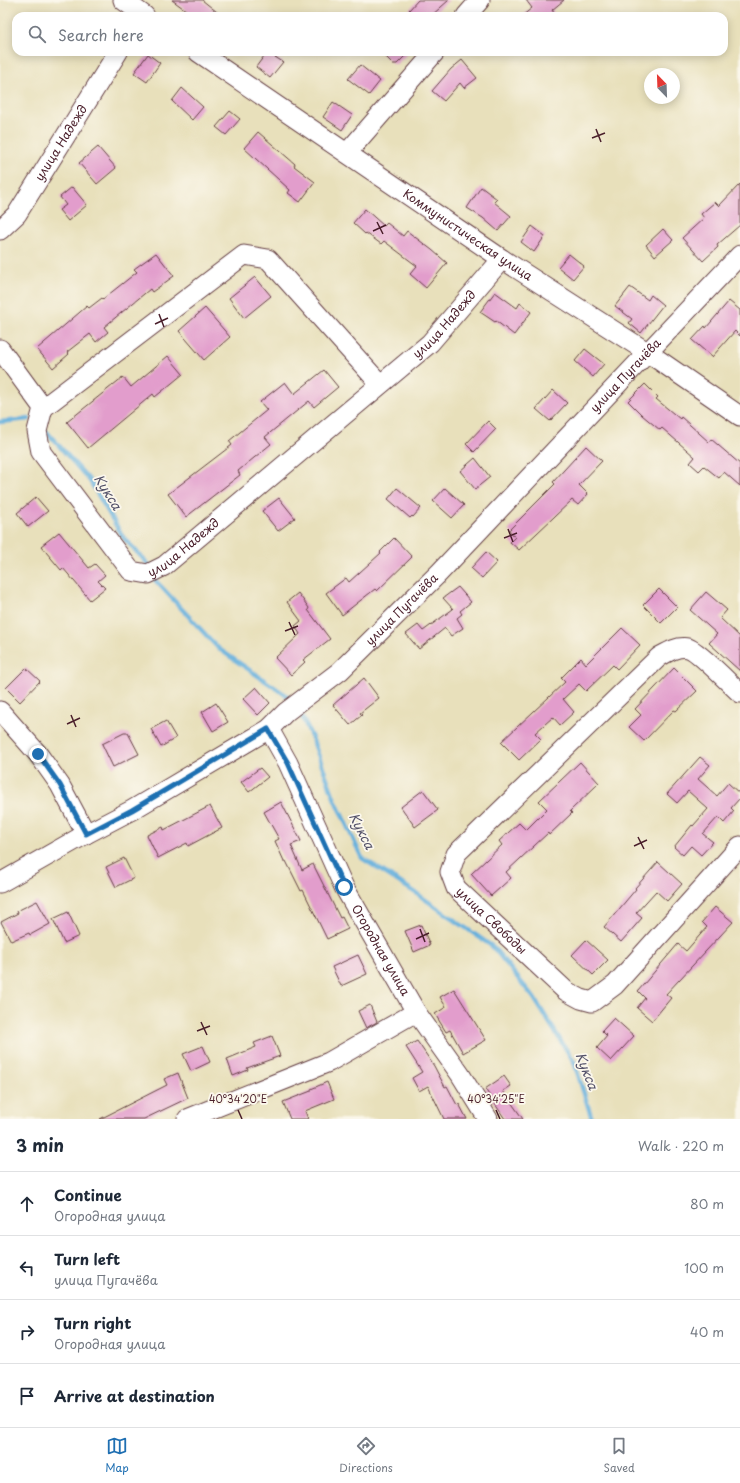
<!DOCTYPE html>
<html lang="en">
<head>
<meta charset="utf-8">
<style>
	:root { --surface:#fff; --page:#f2f2f3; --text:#1f2937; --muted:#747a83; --line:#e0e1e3; --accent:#1f6fb2 }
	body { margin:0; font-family:"Playpen Sans",sans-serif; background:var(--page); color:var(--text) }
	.compass { position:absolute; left:644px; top:68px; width:36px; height:36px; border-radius:50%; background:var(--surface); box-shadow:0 2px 10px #0003; rotate:337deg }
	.stop { position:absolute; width:12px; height:12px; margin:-9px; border:3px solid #1f6fb2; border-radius:50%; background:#fff }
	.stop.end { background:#1f6fb2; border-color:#fff; box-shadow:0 1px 4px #0008 }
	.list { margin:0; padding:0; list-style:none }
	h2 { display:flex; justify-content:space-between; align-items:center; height:52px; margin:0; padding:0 16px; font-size:17px }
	h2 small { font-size:13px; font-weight:400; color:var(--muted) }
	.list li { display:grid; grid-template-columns:26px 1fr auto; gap:12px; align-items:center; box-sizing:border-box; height:64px; padding:0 16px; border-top:1px solid var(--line) }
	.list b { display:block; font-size:15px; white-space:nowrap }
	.list p { margin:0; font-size:13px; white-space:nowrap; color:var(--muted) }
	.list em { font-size:13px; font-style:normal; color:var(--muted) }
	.icon { flex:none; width:22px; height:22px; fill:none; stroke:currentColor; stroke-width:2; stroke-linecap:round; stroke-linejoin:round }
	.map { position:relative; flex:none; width:740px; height:1119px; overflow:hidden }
	.search { position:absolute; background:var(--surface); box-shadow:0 2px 10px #0003; left:12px; right:12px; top:12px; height:44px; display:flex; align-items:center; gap:10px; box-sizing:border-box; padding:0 14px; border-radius:12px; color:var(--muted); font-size:15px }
	.sheet { height:308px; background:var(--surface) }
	nav { display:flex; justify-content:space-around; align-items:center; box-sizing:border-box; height:56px; border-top:1px solid var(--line); background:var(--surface); font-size:11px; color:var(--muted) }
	nav a { display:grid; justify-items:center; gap:2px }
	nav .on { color:var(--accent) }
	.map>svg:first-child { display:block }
</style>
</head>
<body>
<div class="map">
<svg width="740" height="1119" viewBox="0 0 740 1119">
	<rect width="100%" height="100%" fill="#fbf7ec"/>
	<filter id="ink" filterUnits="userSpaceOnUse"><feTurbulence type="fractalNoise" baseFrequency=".025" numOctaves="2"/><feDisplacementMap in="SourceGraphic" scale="8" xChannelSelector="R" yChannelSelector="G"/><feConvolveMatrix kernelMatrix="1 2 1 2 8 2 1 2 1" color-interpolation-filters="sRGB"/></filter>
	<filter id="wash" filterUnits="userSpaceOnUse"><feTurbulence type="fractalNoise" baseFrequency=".012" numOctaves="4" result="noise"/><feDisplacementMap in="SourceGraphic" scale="16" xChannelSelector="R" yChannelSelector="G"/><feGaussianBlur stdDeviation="0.9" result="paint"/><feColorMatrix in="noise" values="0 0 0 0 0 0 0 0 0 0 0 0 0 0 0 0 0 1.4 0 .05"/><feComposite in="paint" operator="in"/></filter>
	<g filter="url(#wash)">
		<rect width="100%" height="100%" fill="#e8e0bb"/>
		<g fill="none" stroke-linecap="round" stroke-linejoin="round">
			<g stroke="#63afdc" stroke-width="4.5">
				<path d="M0,422L29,419"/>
				<path d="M47,432L90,481L123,537L149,565"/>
				<path d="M154,579L219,649L293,700"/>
				<path d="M298,708L312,738L335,800L362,858L416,893L493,947L534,998L574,1062L592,1119"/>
			</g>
		</g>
		<g id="blocks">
			<g fill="#e29dcc">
				<path d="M172,0H202L222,16H194Z"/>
				<path d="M418,0H449L431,16H416L409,10Z"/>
				<path d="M526,0H564L552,10L556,16H522L532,8Z"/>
				<path d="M267,52L283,62L270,78L256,67Z"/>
				<path d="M381,52H409L397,64H393Z"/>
				<path d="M148,54L160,63L147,82L134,73Z"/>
				<path d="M462,60L477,78L464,88L460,83L444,101L432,91L451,69Z"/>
				<path d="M360,65L380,81L369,95L348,79Z"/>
				<path d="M182,88L203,107L192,120L172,101Z"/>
				<path d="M333,102L352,115L342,130L323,117Z"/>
				<path d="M230,111L240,119L226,135L216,127Z"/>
				<path d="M258,132L295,164L294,166L315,182L300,202L288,193L290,190L244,148Z"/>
				<path d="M98,147L116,168L97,184L79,163Z"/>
				<path d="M740,184V225L717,245L718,247L703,261L682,238L704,218L701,214L715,202L719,206Z"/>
				<path d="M72,187L87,205L68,221L59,210L66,205L60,197Z"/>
				<path d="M481,187L497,199L494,202L511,216L498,231L483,218L467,208Z"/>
				<path d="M365,209L384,226L387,223L403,236L407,231L432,250L447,263L426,288L410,274L417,266L384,241L381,244L366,233L365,234L353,223Z"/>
				<path d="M532,226L545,236L534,252L521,242Z"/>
				<path d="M663,229L673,240L655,256L646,245Z"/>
				<path d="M156,253L174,276L152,292L150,289L104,327L108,332L96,342L90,334L67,352L69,354L53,368L37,349L87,306L89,308L102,298L103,299L137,272L134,269Z"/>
				<path d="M569,254L584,266L573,279L558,267Z"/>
				<path d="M255,277L271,296L244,318L229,298Z"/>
				<path d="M630,287L648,300L651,295L663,305L641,333L629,323L632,319L615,306Z"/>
				<path d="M495,292L517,308L520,303L531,312L514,335L496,321L495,322L480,312Z"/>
				<path d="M729,301L740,310V336L735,331L712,357L692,340L705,326L706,328Z"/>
				<path d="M205,308L230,337L204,360L179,331Z"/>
				<path d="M585,349L604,364L593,377L575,361Z"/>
				<path d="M168,356L183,374L155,397L153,394L88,448L67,422L123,377L131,387Z"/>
				<path d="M324,370L338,387L314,407L309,401L265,437L271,444L238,471L240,475L186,517L168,494L232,445L229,441L267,410L260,402L285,382L294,394Z"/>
				<path d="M645,384L658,397L656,399L680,419L681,417L709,442L711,439L740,464V486L724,472L719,478L704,466L699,471L690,463L695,457L662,428L660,430L642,415L628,401Z"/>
				<path d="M553,390L567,403L550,421L536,409Z"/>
				<path d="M488,421L496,429L474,452L466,444Z"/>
				<path d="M586,446L602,461L579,485L588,494L578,505L572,500L519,550L510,542L515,537L509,530L555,484L553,482Z"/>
				<path d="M475,458L490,477L475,489L460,471Z"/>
				<path d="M397,488L421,508L413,517L412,516L410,518L388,499Z"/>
				<path d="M445,488L464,505L452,518L433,501Z"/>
				<path d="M36,497L48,511L28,527L17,513Z"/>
				<path d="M279,498L295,518L278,531L262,511Z"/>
				<path d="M59,532L89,568L95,564L105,575L98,581L105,588L90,600L63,568L61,570L41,546Z"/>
				<path d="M394,538L412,557L377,591L375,589L342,615L326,593L346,578L349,582L381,553L380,552Z"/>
				<path d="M486,552L497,562L482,578L471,568Z"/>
				<path d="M458,587L471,602L460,611L462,614L457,618L463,628L451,636L445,628L419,649L406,634L418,625L423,631L453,609L443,598Z"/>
				<path d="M659,589L677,607L661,623L643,605Z"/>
				<path d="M706,592L727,610L720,618L740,637V671L709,643L717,634L690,610Z"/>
				<path d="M298,593L309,608L308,610L330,639L303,660L305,662L291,675L275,658L300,634L295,626L301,621L287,602Z"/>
				<path d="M622,628L640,645L617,669L613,665L586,691L579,684L563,699L574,712L560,725L553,717L535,733L541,739L519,760L501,742L565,682L561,678L581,658L586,664Z"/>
				<path d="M26,668L40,681L20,702L6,688Z"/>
				<path d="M674,668L697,691L676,711L674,710L644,741L629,727L641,715L635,709Z"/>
				<path d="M364,678L379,698L360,713L362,715L350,725L333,705Z"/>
				<path d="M256,687L270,703L258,715L243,699Z"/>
				<path d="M216,703L228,722L213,731L202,712Z"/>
				<path d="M166,721L176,738L161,747L151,729Z"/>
				<path d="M124,733H128L139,754L113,767L102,744Z"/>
				<path d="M700,757L710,765L698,779L717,796L728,783L740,794V798L731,808L734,811L724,823L718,817L703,834L713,842L701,855L691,846L683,855L674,847L692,825L693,826L708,809L688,791L677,803L667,794Z"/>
				<path d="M580,762L599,783L570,811L572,813L549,835L548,833L506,872L511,878L491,896L471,874L502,845L499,841L519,823L526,830L547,809L539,801Z"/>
				<path d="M260,768L268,777L249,792L241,782Z"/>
				<path d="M423,790L438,810L415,827L401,807Z"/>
				<path d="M281,802L301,841L291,845L302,870L313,864L340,918L342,917L348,929L327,939L303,890L301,891L286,861H284L275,841L279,839L264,812Z"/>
				<path d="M210,806L222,828L188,846L187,843L158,858L147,835L163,827L164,830Z"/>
				<path d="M124,858L134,878L116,887L106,867Z"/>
				<path d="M658,862L682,884L667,901L656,891L636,913L642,918L621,942L604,927L636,889L635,888Z"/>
				<path d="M37,901L50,924L30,935L29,933L11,941L1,922L18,913L17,911Z"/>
				<path d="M715,907L733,922L666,994L671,998L652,1021L637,1008L645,998L638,991L678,944L686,951L707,927L702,922Z"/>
				<path d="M68,912L79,936L64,943L53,919Z"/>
				<path d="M421,925L430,945L414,952L405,931Z"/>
				<path d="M586,940L608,960L593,975L572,955Z"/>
				<path d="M358,955L367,974L341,986L332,967Z"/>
				<path d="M454,989L486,1040L463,1053L450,1030L446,1032L435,1014L446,1007L440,997Z"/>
				<path d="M370,1005L377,1022L366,1028L358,1011Z"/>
				<path d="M614,1018L634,1036L611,1061L597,1048L607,1036L602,1031Z"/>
				<path d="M272,1036L280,1056L247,1068L248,1070L233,1076L227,1059L256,1047L254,1043Z"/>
				<path d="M417,1041L434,1066L445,1087L447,1086L457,1105L459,1104L467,1119H444L428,1086L419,1091L412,1078L422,1072L406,1047Z"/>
				<path d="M203,1046L210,1062L191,1071L183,1054Z"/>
				<path d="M178,1073L188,1098L144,1119H100L167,1085L164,1079Z"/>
				<path d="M504,1076L511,1086L503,1091L523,1119H505L485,1089Z"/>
				<path d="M327,1082L334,1099L305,1111L308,1119H290L283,1102L311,1091V1089Z"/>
			</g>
		</g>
	</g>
	<g filter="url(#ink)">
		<use href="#blocks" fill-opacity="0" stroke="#623c41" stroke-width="1"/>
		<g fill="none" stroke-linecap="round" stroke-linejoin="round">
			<defs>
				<g id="minor">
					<path d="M123,0L145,16"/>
					<path d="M466,16L480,0"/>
					<path id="s1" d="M198,52L502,259L647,352L740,416"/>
					<path d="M347,153L435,52"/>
					<path id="s2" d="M0,230L17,214L118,52"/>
					<path id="s3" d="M0,349L43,408L37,431L41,452L131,571L148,574L164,566L430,343L502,259"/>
					<path d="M43,408L244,255L268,259L380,384"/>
					<path id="s4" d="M740,693C731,685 697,650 688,648C677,646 668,652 659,657L456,854L450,872L456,888L566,991L581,999L592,1002L615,985L740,846"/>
					<path d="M0,711L38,754L60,785L86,834"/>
					<path id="s5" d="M269,729L288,763L344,887L416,1012L460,1074L488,1119"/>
					<path id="s6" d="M0,883L86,834L132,810L269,729L286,712L340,671L439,573L740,255"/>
					<path d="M187,1119L329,1062L416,1012"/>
				</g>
			</defs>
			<use href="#minor" stroke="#623c41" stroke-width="21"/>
			<use href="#minor" stroke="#fff" stroke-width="19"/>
		</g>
	</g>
	<g fill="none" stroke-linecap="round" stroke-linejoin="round" filter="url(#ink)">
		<path stroke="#1f6fb2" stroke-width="5" d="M38,754L60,785L86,834L132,810L268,729L288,763L344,887"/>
	</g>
	<path fill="none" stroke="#4a1f2b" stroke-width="1.5" d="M596,129L601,142M592,138L605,133M377,222L383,234M373,231L386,225M159,314L164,327M155,324L168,318M508,529L513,542M504,538L517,533M289,622L295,635M285,631L298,626M71,715L76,727M67,724L80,718M638,837L644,849M634,846L647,840M420,929L425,942M416,939L429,933M201,1022L207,1035M197,1031L210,1026M238,1110L242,1119M496,1110L500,1119"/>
	<g text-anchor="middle" stroke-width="3.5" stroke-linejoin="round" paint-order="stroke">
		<g font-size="12" fill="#4a1f2b" stroke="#fbf7ec">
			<text dy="4" stroke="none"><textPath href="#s2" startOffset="107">улица Надежд</textPath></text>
			<text dy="4" stroke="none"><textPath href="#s1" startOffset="326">Коммунистическая улица</textPath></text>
			<text dy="4" stroke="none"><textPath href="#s3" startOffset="673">улица Надежд</textPath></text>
			<text dy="4" stroke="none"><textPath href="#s6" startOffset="813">улица Пугачёва</textPath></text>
			<text dy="4" stroke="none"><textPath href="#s3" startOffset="329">улица Надежд</textPath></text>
			<text dy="4" stroke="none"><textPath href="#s6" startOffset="489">улица Пугачёва</textPath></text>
			<text dy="4" stroke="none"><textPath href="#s4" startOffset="467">улица Свободы</textPath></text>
			<text dy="4" stroke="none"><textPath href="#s5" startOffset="248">Огородная улица</textPath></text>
		</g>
		<g font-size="13" font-style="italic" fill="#535169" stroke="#fbf7ec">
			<text transform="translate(108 492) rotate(58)" y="5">Кукса</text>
			<text transform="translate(362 831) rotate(63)" y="5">Кукса</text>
			<text transform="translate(587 1071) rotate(69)" y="5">Кукса</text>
		</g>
	</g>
	<g font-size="10" text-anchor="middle" fill="#4a1f2b" stroke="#fbf7ec" stroke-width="3.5" stroke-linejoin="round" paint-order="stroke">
		<text x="238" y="1103">40°34'20"E</text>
		<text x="496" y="1103">40°34'25"E</text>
	</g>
</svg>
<svg class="compass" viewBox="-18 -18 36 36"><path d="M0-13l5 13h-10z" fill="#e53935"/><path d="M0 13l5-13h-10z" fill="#747a83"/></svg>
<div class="stop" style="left:344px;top:887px"></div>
<div class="stop end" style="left:38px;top:754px"></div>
<div class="search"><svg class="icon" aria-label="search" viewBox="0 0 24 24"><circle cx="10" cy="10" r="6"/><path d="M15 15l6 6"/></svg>Search here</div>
</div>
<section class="sheet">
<h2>3 min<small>Walk · 220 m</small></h2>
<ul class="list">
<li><svg class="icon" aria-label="ahead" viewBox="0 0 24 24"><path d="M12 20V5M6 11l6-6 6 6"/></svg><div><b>Continue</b><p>Огородная улица</p></div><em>80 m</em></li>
<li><svg class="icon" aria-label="left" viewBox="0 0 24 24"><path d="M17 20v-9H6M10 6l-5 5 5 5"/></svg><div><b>Turn left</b><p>улица Пугачёва</p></div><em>100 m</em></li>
<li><svg class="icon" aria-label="right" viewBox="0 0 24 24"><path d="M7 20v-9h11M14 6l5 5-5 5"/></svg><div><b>Turn right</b><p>Огородная улица</p></div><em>40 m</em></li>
<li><svg class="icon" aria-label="arrive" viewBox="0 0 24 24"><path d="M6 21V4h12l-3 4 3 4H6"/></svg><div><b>Arrive at destination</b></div></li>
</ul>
</section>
<nav>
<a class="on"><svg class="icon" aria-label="map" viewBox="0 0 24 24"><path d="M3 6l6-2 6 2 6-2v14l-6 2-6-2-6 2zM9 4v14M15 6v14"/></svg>Map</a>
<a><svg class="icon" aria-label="directions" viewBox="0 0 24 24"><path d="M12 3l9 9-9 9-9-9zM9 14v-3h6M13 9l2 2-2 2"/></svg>Directions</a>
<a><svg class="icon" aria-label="saved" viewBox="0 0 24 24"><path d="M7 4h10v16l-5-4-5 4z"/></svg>Saved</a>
</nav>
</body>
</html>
